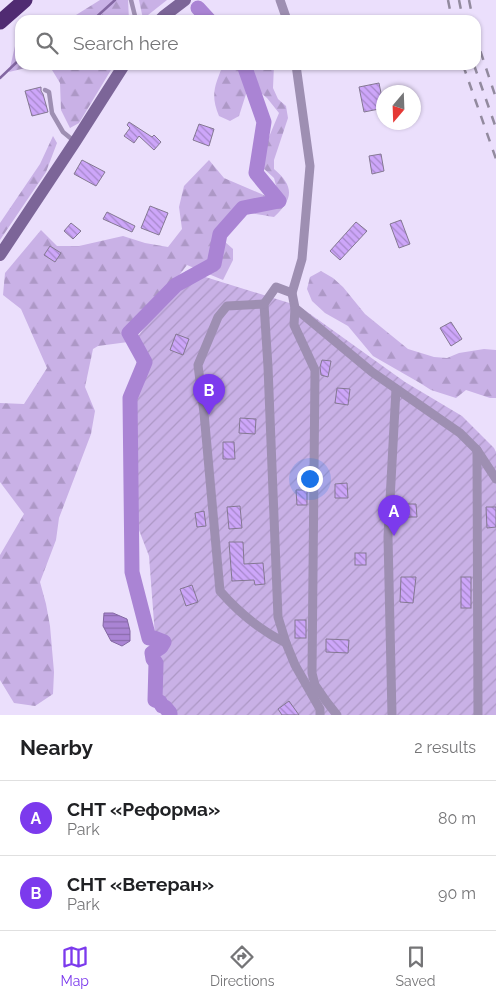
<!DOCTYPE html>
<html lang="en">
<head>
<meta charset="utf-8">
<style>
	:root { --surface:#fff; --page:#f6f6f6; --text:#202124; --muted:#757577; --line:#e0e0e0; --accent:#7c3aed }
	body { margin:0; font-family:Raleway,sans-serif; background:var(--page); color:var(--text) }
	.compass { position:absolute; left:376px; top:85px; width:45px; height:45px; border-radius:50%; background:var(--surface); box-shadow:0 1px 4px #0004; rotate:199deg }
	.you { position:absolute; left:309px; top:478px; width:18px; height:18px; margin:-12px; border:4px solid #fff; border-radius:50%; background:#1a73e8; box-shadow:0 0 0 8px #1a73e833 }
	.badge { display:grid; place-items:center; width:32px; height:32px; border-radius:50%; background:var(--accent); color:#fff; font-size:16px; font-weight:700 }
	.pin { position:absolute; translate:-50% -41px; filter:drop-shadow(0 1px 2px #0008) }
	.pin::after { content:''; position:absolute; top:26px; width:18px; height:15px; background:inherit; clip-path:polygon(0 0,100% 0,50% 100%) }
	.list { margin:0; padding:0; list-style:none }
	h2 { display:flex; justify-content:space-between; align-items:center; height:65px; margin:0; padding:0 20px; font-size:21px }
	h2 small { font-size:16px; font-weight:400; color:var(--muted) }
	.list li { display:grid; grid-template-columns:32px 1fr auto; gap:15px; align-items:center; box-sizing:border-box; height:75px; padding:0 20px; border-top:1px solid var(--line) }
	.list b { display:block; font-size:19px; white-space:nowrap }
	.list p { margin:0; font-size:16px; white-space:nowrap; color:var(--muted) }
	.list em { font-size:16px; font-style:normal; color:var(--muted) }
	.icon { flex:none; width:28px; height:28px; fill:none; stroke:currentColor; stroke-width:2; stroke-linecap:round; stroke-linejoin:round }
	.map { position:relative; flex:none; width:496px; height:715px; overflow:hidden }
	.search { position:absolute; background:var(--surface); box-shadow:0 1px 4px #0004; left:15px; right:15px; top:15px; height:55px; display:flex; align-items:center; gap:12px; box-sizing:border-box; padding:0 18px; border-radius:15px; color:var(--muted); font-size:19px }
	.sheet { height:215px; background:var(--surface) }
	nav { display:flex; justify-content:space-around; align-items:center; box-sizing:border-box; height:70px; border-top:1px solid var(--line); background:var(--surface); font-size:14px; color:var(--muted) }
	nav a { display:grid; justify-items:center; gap:2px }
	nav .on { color:var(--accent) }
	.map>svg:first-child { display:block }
</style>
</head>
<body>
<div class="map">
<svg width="496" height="715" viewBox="0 0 496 715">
	<defs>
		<pattern id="forest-firs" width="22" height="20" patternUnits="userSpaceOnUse" patternTransform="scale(1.25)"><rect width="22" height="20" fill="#c9b1e6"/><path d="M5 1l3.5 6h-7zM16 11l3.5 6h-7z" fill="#ad98c6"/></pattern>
		<pattern id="garden-furrows" width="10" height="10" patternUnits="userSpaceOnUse" patternTransform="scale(1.25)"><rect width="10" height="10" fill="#c9b1e6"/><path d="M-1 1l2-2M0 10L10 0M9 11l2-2" fill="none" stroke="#ad98c6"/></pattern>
		<pattern id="water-rules" width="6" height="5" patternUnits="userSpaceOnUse" patternTransform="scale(1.25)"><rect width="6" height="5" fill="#aa84d4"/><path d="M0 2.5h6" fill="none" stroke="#8a6cac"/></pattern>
		<pattern id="building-back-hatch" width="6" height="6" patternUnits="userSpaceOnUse" patternTransform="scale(1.25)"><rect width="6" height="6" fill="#cda6f9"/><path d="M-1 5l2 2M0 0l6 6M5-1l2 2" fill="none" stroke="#a687ca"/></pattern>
	</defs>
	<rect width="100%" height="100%" fill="#ebdffc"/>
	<g fill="url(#forest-firs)">
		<path d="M100,0H128L129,20H68Z"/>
		<path d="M139,0H167L143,19Z"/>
		<path d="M20,42V65H38L9,72L15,46Z"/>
		<path d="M49,65H114L79,123L70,128L61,110L60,83Z"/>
		<path d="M223,65H274L273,88L278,99L286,106L288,118L274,160V169C295,187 293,199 274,217C259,215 244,209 230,219C227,222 225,226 223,229L224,241L233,249V260L223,280L187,265L128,342L98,346L93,349L85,387L95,411L91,434L59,518L56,540L40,582L46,604L50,626L54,672L53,694L35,706L14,703L0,680V555L24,514L0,482V403L24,404L47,368L21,309L3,295L5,273L41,230L57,246H79L123,236L145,243L168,247L182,229L179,207L184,186L209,160L224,178L266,196L278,193L274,178L262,167L266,144L279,113L267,98L256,89L246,94L239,116L230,121L219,116C210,95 215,85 223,65Z"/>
		<path d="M53,136L57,143L46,172L0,240V223L40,164Z"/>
		<path d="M321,271L333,278L343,287L365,314L408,349L434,357L447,358L459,353L484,349L496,350V398H490L466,390L456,398L431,390L420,383L373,356L348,326L325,313L312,301L307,289L310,277Z"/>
	</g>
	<path fill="url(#garden-furrows)" d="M186,271L299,306L405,382L462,416L494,448L496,452V715H164L160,702L149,556L125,494L139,335Z"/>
	<path fill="url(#water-rules)" stroke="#8367a2" d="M104,613H113L127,619L130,631V641L122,646L111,641L103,626Z"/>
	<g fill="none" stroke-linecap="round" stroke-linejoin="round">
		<g stroke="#8367a2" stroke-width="2.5">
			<path d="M93,20L115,0"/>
			<path d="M0,78L20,59"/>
		</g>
		<g stroke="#aa84d4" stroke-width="15">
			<path d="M198,8L209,20"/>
			<path d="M170,715V713L165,707L162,706L160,702L155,700L156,663L153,659L152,653L161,647L164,642L154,638H149L132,572L130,398L145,362L129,333L176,285L214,264L220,234L243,208L279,201L256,173L264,122L244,65"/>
		</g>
	</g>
	<g fill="url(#building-back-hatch)" stroke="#847892">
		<path d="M379,83L384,108L364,112L359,87Z"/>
		<path d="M41,87V91L43,94L48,112L32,116L25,91Z"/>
		<path d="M129,122L152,137L154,135L161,142L154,150L139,136L134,143L124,136L130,128L127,125Z"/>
		<path d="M199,124L214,129L209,146L193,140Z"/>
		<path d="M381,154L384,171L372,174L369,156Z"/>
		<path d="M82,160L105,172L96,186L74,174Z"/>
		<path d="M150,206L168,213L159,235L141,228Z"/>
		<path d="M107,212L135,226L132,232L103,219Z"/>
		<path d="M401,220L410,244L399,248L390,224Z"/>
		<path d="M356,222L367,231L340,260L330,251Z"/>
		<path d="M71,223L81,231L73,239L64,231Z"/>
		<path d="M50,246L61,253L55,262L44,255Z"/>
		<path d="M451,322L462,339L451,346L440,328Z"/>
		<path d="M176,334L189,339L183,355L170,350Z"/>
		<path d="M322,360L331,361L328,377L321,375L320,367Z"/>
		<path d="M337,388L350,389L348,405L335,403Z"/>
		<path d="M240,418L256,419L255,434L239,433Z"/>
		<path d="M223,442H234L235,459H223Z"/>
		<path d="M347,483L348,498H335V484Z"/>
		<path d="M296,490H307V505H297Z"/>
		<path d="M407,504H416L417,517H408Z"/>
		<path d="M240,506L242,528L229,529L227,507Z"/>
		<path d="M486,507H496V527L487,528Z"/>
		<path d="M204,511L206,526L197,527L195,513Z"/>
		<path d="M229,542H243L244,564L263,563L265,584L255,585L254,580L232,581Z"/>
		<rect x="355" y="553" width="11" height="12"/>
		<path d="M401,577H416L413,603L400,602Z"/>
		<rect x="461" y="577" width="10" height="31"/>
		<path d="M192,585L198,602L186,606L180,589Z"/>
		<rect x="295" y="620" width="11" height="18"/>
		<path d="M326,639L349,640L348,653L326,652Z"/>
		<path d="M289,701L299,715H282L278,709Z"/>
	</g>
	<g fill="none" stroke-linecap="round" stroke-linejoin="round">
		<g stroke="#9e8fb2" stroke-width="4.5">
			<path d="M131,0L136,20"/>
			<path d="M45,90L49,92L52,113L63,132L74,141"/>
		</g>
		<g stroke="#9e8fb2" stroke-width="9">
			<path d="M280,0L287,20"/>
			<path d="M296,65L310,166L302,259L292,293L295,308L372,372L460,433L477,450L496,479"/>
			<path d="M292,293L276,287L264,304L268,367L278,617L286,643L295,665L320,709V715"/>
			<path d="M264,304L227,306L218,317L198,365L204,413L220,591C239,613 260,630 286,643"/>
			<path d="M295,308L294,325L315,370L312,673L315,685L326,701L337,715"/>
			<path d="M477,450L478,715"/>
			<path d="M392,715L388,537L396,389"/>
		</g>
		<g stroke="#7c6598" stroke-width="12">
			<path d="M160,20L164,16L185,0"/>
			<path d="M0,255L75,142L124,65"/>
		</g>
		<path stroke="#502b72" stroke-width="15" d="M0,22L25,0"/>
		<g stroke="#928a9e" stroke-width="2.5" stroke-dasharray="9 9" stroke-linecap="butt">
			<path d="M448,0L452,20"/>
			<path d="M459,0L463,20"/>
			<path d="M469,0L473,20"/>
			<path d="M476,34L479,47L496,98"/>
			<path d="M463,65L496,159"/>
			<path d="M474,65L496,128"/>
		</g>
	</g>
</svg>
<svg class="compass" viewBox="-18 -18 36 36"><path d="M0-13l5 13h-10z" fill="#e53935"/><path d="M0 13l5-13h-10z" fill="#757577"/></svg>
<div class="you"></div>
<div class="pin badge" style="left:394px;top:536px">A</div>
<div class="pin badge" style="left:209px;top:415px">B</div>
<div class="search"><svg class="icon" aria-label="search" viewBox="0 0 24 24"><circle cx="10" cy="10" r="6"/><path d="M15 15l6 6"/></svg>Search here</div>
</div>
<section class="sheet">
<h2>Nearby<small>2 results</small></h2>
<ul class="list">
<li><span class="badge">A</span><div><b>СНТ «Реформа»</b><p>Park</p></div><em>80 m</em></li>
<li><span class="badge">B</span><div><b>СНТ «Ветеран»</b><p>Park</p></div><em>90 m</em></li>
</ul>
</section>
<nav>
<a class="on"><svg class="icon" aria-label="map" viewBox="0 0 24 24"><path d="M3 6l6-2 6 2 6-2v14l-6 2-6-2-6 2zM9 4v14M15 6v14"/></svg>Map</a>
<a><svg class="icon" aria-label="directions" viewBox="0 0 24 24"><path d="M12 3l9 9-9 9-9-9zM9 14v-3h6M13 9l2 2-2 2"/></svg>Directions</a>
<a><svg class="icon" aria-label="saved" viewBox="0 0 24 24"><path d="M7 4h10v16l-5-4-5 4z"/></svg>Saved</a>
</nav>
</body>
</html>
